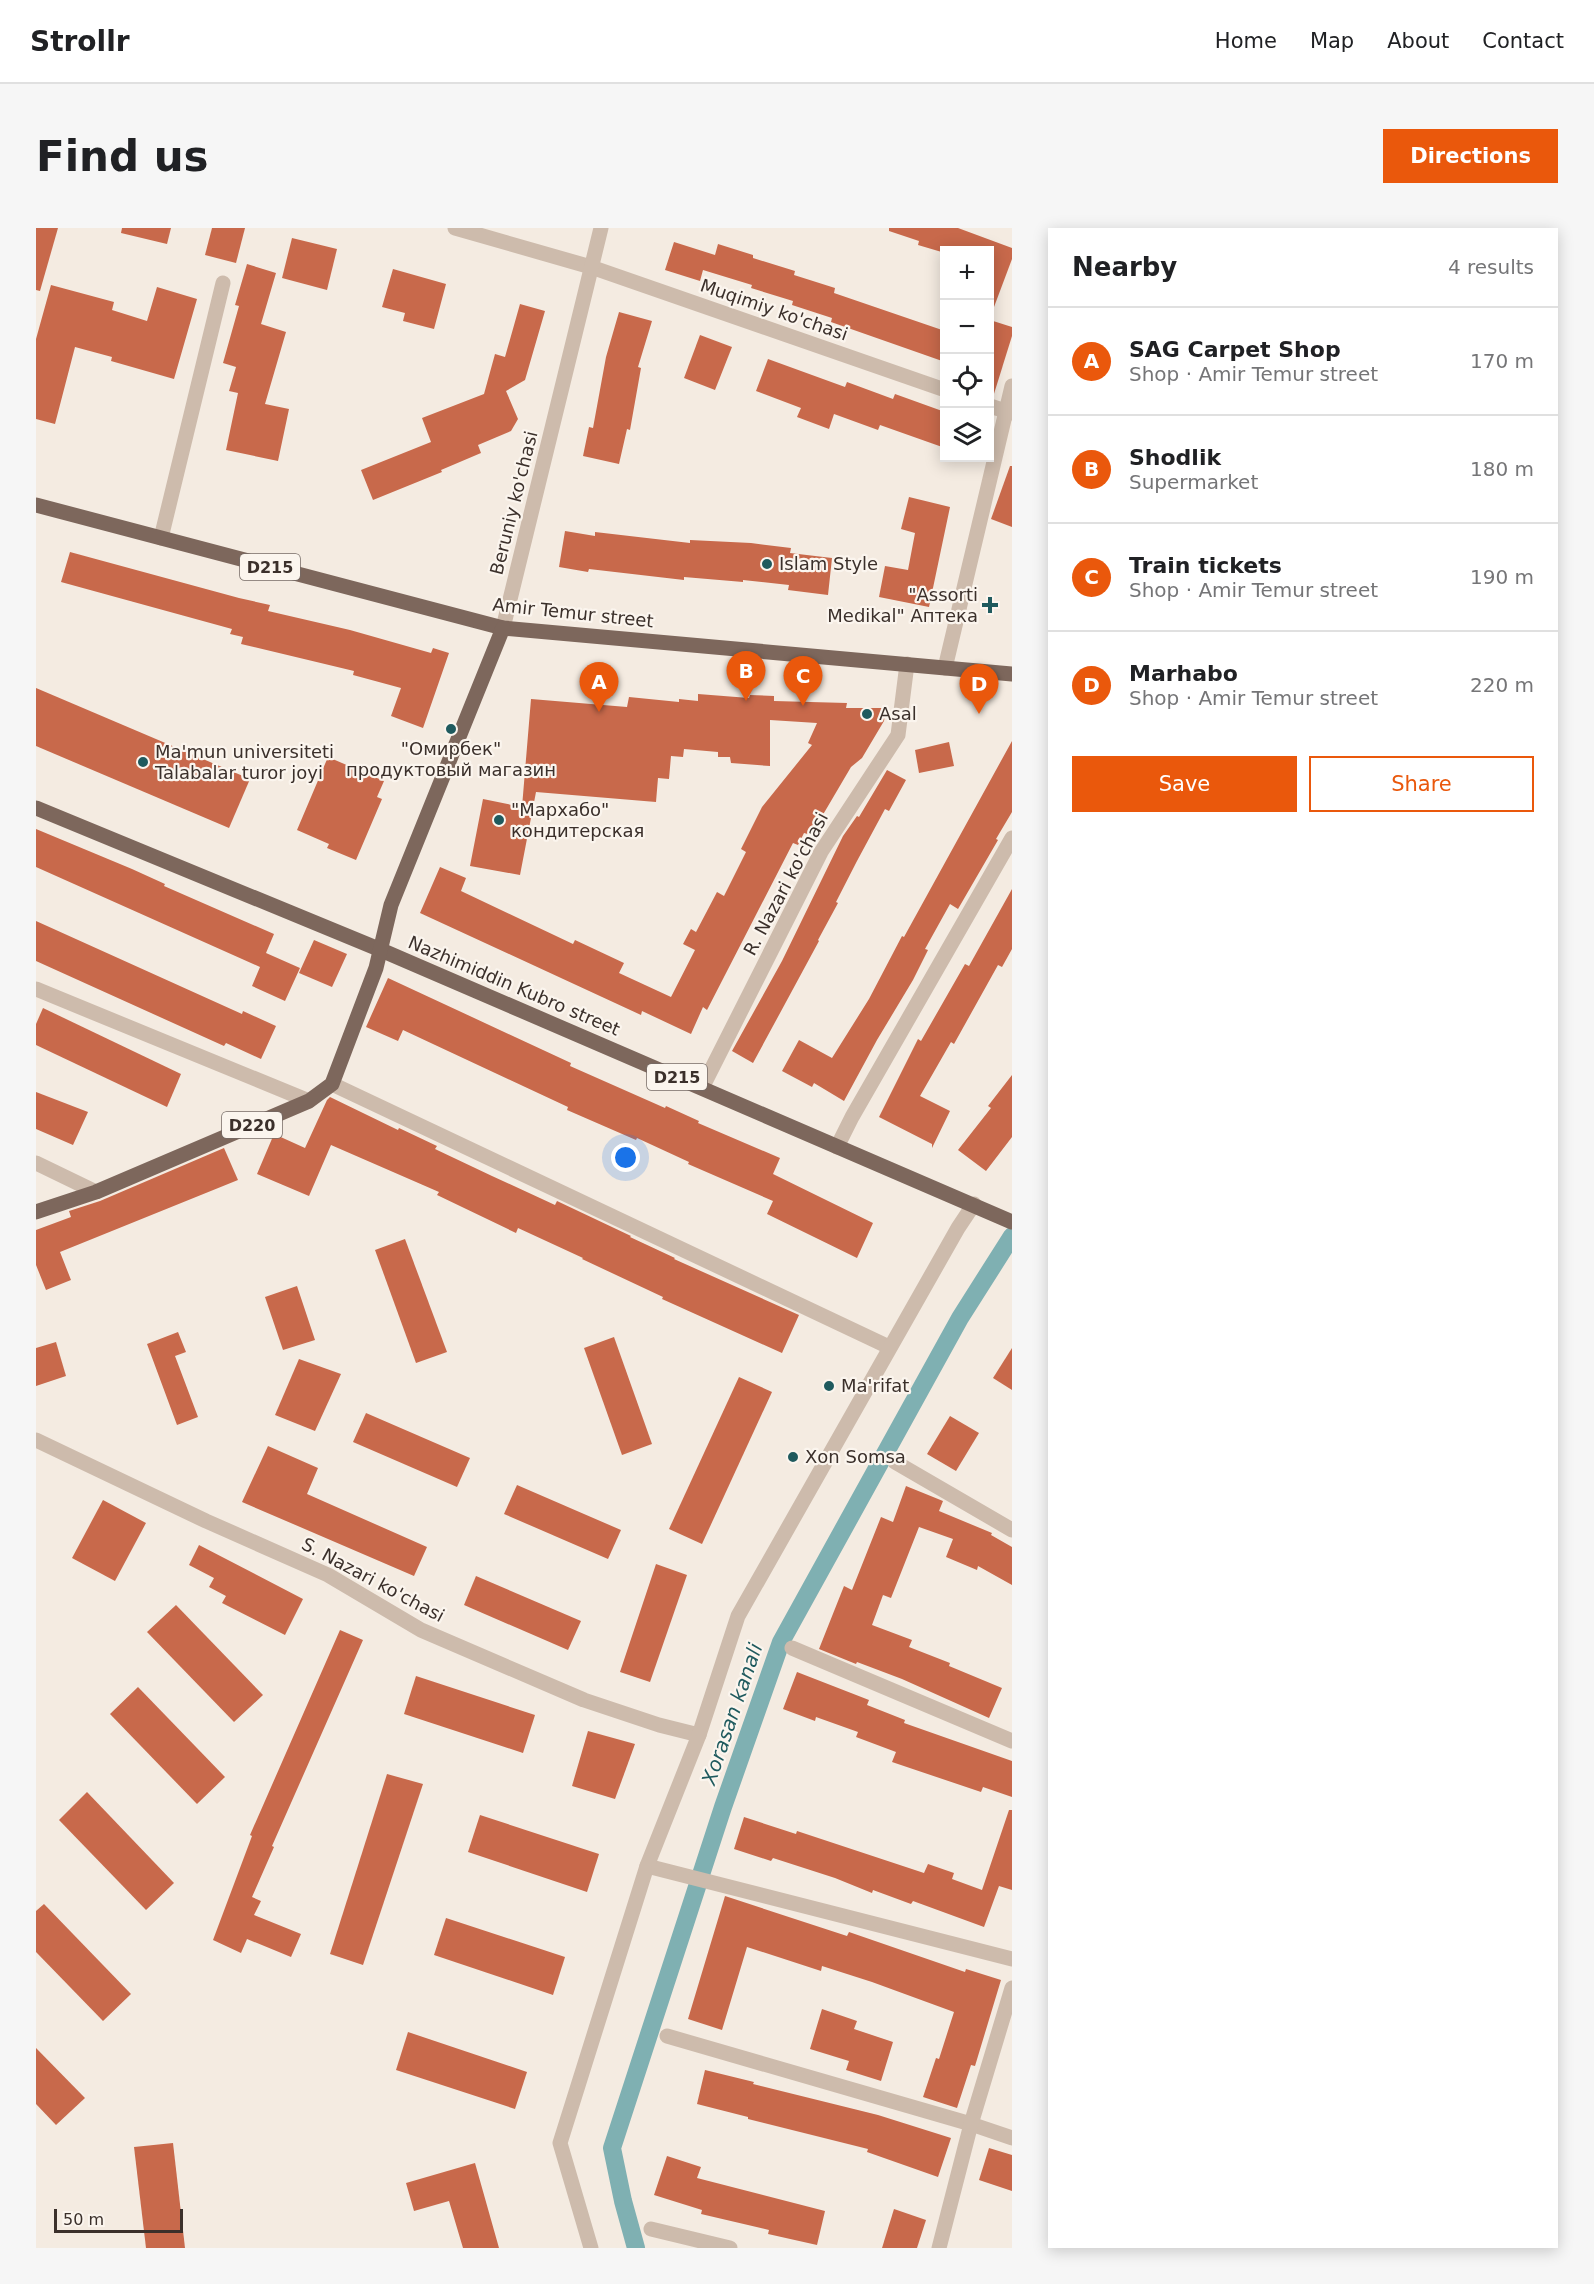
<!DOCTYPE html>
<html lang="en">
<head>
<meta charset="utf-8">
<style>
	:root { --surface:#fff; --page:#f6f6f6; --text:#202124; --muted:#757577; --line:#e0e0e0; --accent:#ea580c }
	body { margin:0; font-family:"DejaVu Sans",sans-serif; background:var(--page); color:var(--text) }
	.controls { position:absolute; right:18px; top:18px; display:grid; overflow:hidden; border-radius:0px; box-shadow:0 3px 15px #0003 }
	.controls button { width:54px; height:54px; display:grid; place-items:center; padding:0; border:0; border-bottom:2px solid var(--line); background:var(--surface); color:var(--text); font:30px sans-serif }
	.scale { position:absolute; left:18px; bottom:15px; width:129px; box-sizing:border-box; padding-left:6px; border:3px solid #3b302b; border-top:0; font-size:16px; line-height:21px; white-space:nowrap; color:#3b302b; -webkit-text-stroke:4px #fbf5ee; paint-order:stroke }
	.you { position:absolute; left:590px; top:930px; width:21px; height:21px; margin:-15px; border:4px solid #fff; border-radius:50%; background:#1a73e8; box-shadow:0 0 0 9px #1a73e833 }
	.badge { display:grid; place-items:center; width:39px; height:39px; border-radius:50%; background:var(--accent); color:#fff; font-size:20px; font-weight:700 }
	.pin { position:absolute; translate:-50% -50px; filter:drop-shadow(0 2px 3px #0008) }
	.pin::after { content:''; position:absolute; top:32px; width:21px; height:18px; background:inherit; clip-path:polygon(0 0,100% 0,50% 100%) }
	.list { margin:0; padding:0; list-style:none }
	h2 { display:flex; justify-content:space-between; align-items:center; height:78px; margin:0; padding:0 24px; font-size:26px }
	h2 small { font-size:20px; font-weight:400; color:var(--muted) }
	.list li { display:grid; grid-template-columns:39px 1fr auto; gap:18px; align-items:center; box-sizing:border-box; height:108px; padding:0 24px; border-top:2px solid var(--line) }
	.list b { display:block; font-size:22px; white-space:nowrap }
	.list p { margin:0; font-size:20px; white-space:nowrap; color:var(--muted) }
	.list em { font-size:20px; font-style:normal; color:var(--muted) }
	.actions { display:flex; gap:12px; padding:18px 24px }
	.actions a { flex:1; padding:14px 0; border:2px solid var(--accent); border-radius:0px; text-align:center; font-size:21px; color:var(--accent) }
	.actions .main { background:var(--accent); color:#fff }
	.icon { flex:none; width:33px; height:33px; fill:none; stroke:currentColor; stroke-width:2; stroke-linecap:round; stroke-linejoin:round }
	.map { position:relative; flex:none; width:976px; height:2020px; overflow:hidden; border-radius:0px }
	header { display:flex; align-items:center; gap:36px; box-sizing:border-box; height:84px; padding:0 30px; background:var(--surface); border-bottom:2px solid var(--line) }
	header strong { font-size:28px }
	nav { display:flex; gap:33px; margin-inline-start:auto; font-size:21px }
	.intro { display:flex; align-items:center; justify-content:space-between; box-sizing:border-box; height:144px; padding:0 36px }
	h1 { margin:0; font-size:42px }
	.button { padding:15px 27px; border-radius:0px; background:var(--accent); color:#fff; font-size:21px; font-weight:700 }
	main { display:flex; gap:36px; padding:0 36px }
	aside { flex:1; background:var(--surface); border-radius:0px; box-shadow:0 3px 15px #0003 }
	.map>svg:first-child { display:block }
</style>
</head>
<body>
<header>
<strong>Strollr</strong>
<nav><a>Home</a><a>Map</a><a>About</a><a>Contact</a></nav>
</header>
<div class="intro"><h1>Find us</h1><a class="button">Directions</a></div>
<main>
<div class="map">
<svg width="976" height="2020" viewBox="0 0 976 2020">
	<rect width="100%" height="100%" fill="#f4ebe1"/>
	<g fill="none" stroke-linecap="round" stroke-linejoin="round">
		<path stroke="#7fb0b2" stroke-width="18" d="M600,2020L587,1973L576,1920L687,1579L745,1414L924,1090L976,1008"/>
	</g>
	<g fill="#c8694b">
		<path d="M0,0H22L4,63L0,62Z"/>
		<path d="M86,0H135L131,16L85,5Z"/>
		<path d="M176,0H209L200,35L169,27Z"/>
		<path d="M853,0H922L976,20V31L955,87L954,22H909V25L882,17L883,13L853,3Z"/>
		<path d="M256,10L301,21L291,62L246,50Z"/>
		<path d="M638,14L679,27L682,16L717,27V30L759,43L758,47L799,60L798,65L909,103V134L795,94L796,90L756,77L757,73L715,60L716,57L667,42L664,53L629,42Z"/>
		<path d="M211,36L240,45L225,96L250,104L229,176L253,181L242,233L190,222L202,165L193,163L200,139L187,135L203,78L199,77Z"/>
		<path d="M357,41L410,56L398,101L367,93L369,85L346,79Z"/>
		<path d="M15,57L78,74L76,82L111,93L121,59L161,71L138,151L75,133L76,129L39,119L19,196L0,191V111Z"/>
		<path d="M484,76L509,83L489,152L470,163L482,191L475,203L442,217L445,225L405,242L406,244L337,272L325,242L395,214L386,190L448,166L459,126L469,129Z"/>
		<path d="M583,84L616,93L602,139L605,140L594,202L591,201L583,236L547,228L553,199L557,200L570,129Z"/>
		<path d="M954,92L976,99V108L957,169L954,168Z"/>
		<path d="M664,107L696,119L679,162L648,150Z"/>
		<path d="M732,131L809,159L811,154L857,171L859,166L909,184V220L844,197L842,202L798,186L793,201L761,189L765,180L720,163Z"/>
		<path d="M974,238H976V299L955,291Z"/>
		<path d="M873,269L914,279L893,379L843,369L849,338L872,342L879,305L865,301Z"/>
		<path d="M529,303L559,308V304L654,315V312L715,315L755,320L754,325L796,330L792,367L752,362L753,357L707,352V354L648,349V352L553,341L552,344L523,339Z"/>
		<path d="M34,324L203,370L234,377L232,383L314,402L395,425L397,420L413,425L387,500L355,488L365,460L317,447L318,443L205,416L207,409L194,406L196,401L25,354Z"/>
		<path d="M0,460L214,551L193,600L0,518Z"/>
		<path d="M662,466L713,470L714,467L738,468V473L811,475L810,480H850L848,493L826,530L815,539L775,607L768,605L762,617L757,615L671,782L667,779L655,806L606,783L605,787L384,685L404,639L430,650L425,663L537,716L539,712L588,735L583,745L635,769L659,722L647,716L655,701L660,704L681,664L688,668L710,624L705,621L726,579L776,517L772,515L781,495L734,492V538L695,535L694,529H682V524L648,521L647,529L635,528L633,551L622,550L620,574L500,564L484,647L434,638L447,571L486,579L495,471L591,479L593,469L643,474V471L662,473Z"/>
		<path d="M976,513V584L960,611L962,612L922,681L914,676L889,721L892,722L877,752L841,812L808,873L778,855L776,859L746,843L763,812L796,830L833,771L866,708L868,709Z"/>
		<path d="M913,514L918,538L883,545L879,522Z"/>
		<path d="M292,529L348,553L341,569L346,571L320,632L291,620L293,616L261,602Z"/>
		<path d="M851,542L870,552L853,583L849,581L821,633L800,674L802,675L782,712L783,713L717,835L696,823L746,733L807,608L821,588L823,589Z"/>
		<path d="M0,601L96,641L129,656L128,658L238,706L230,725L264,740L249,773L216,758L224,739L0,639Z"/>
		<path d="M976,661V721L966,739L962,737L918,816L915,814L884,868L914,883L896,920V916L843,889L882,811L885,813L929,736L933,738Z"/>
		<path d="M0,693L206,786L207,783L240,798L225,831L190,815L188,818L0,733Z"/>
		<path d="M278,712L311,726L296,759L263,745Z"/>
		<path d="M352,750L535,835L534,838L629,880L630,878L663,893L662,895L744,930L737,946L837,995L821,1030L731,986L737,973L652,936L653,934L601,910L600,912L531,882L532,879L367,802L362,813L330,799Z"/>
		<path d="M7,780L145,846L131,879L0,817V796Z"/>
		<path d="M976,847V909L950,943L922,922L955,880L952,878Z"/>
		<path d="M0,864L52,884L37,917L0,901Z"/>
		<path d="M294,869L362,902L363,900L401,918L399,921L456,948L519,977L521,973L595,1008L594,1009L639,1030L638,1031L763,1087L746,1125L626,1071L627,1069L546,1031L547,1030L482,1000L480,1005L401,967L403,964L295,917L273,968L221,946L238,906L269,920L291,872Z"/>
		<path d="M188,920L202,952L24,1024L35,1052L10,1062L0,1037V1002L35,989L33,983L64,973Z"/>
		<path d="M369,1011L411,1124L380,1135L339,1022Z"/>
		<path d="M261,1058L279,1112L247,1122L229,1069Z"/>
		<path d="M142,1104L150,1124L139,1128L162,1189L141,1197L111,1116Z"/>
		<path d="M578,1109L616,1216L586,1227L548,1120Z"/>
		<path d="M20,1114L30,1148L0,1158V1120Z"/>
		<path d="M976,1120V1162L957,1150Z"/>
		<path d="M263,1131L305,1146L279,1203L239,1187Z"/>
		<path d="M703,1149L736,1164L666,1316L633,1301Z"/>
		<path d="M330,1185L434,1230L421,1259L317,1214Z"/>
		<path d="M914,1188L943,1205L920,1243L891,1226Z"/>
		<path d="M232,1218L282,1240L271,1266L391,1319L378,1348L206,1274Z"/>
		<path d="M481,1257L585,1302L572,1331L468,1286Z"/>
		<path d="M870,1258L907,1273L903,1283L956,1305L955,1307L976,1319V1357L942,1338L941,1342L910,1329L917,1311L883,1299L855,1370L847,1367L836,1397L876,1412L873,1419L914,1435L913,1438L966,1460L953,1490L866,1451L821,1434L820,1436L783,1421L808,1358L816,1362L845,1289L857,1294Z"/>
		<path d="M67,1272L110,1295L79,1353L36,1330Z"/>
		<path d="M163,1317L267,1371L249,1407L186,1375L190,1368L173,1359L178,1350L153,1337Z"/>
		<path d="M620,1336L651,1347L614,1454L584,1444Z"/>
		<path d="M440,1348L545,1393L532,1422L428,1377Z"/>
		<path d="M140,1377L227,1467L198,1494L111,1404Z"/>
		<path d="M304,1402L327,1412L236,1618L238,1619L216,1669L225,1673L218,1687L265,1706L255,1729L211,1711L205,1725L177,1712L216,1608L214,1607Z"/>
		<path d="M761,1444L833,1472L831,1477L869,1492L868,1495L976,1533V1569L947,1559L945,1564L856,1534L860,1524L820,1509L822,1504L780,1489L779,1493L747,1481Z"/>
		<path d="M380,1448L499,1487L487,1525L368,1486Z"/>
		<path d="M102,1459L189,1549L161,1576L74,1486Z"/>
		<path d="M552,1503L599,1516L579,1571L536,1558Z"/>
		<path d="M351,1546L387,1556L327,1737L294,1726Z"/>
		<path d="M51,1564L138,1655L110,1682L23,1592Z"/>
		<path d="M973,1582H976V1662L963,1658L948,1699L877,1673L875,1676L837,1662L836,1665L799,1650L737,1630L735,1633L698,1621L708,1589L760,1606L761,1603L888,1645L892,1636L918,1645L916,1651L946,1662Z"/>
		<path d="M444,1587L563,1626L551,1664L432,1624Z"/>
		<path d="M689,1668L811,1708L813,1704L929,1744L930,1741L965,1752L939,1838L935,1837L921,1880L887,1869L900,1830L903,1831L918,1784L836,1754L786,1738L785,1743L711,1719L686,1802L652,1791Z"/>
		<path d="M8,1676L95,1766L67,1793L0,1724V1683Z"/>
		<path d="M410,1690L529,1729L517,1767L398,1727Z"/>
		<path d="M786,1781L821,1793L818,1801L857,1814L845,1853L810,1842L813,1833L774,1821Z"/>
		<path d="M372,1804L491,1844L479,1881L360,1842Z"/>
		<path d="M0,1820L49,1870L20,1897L0,1876Z"/>
		<path d="M669,1842L718,1854L717,1856L842,1887L915,1910L902,1949L831,1924L832,1921L712,1891V1889L661,1876Z"/>
		<path d="M137,1915L149,2020H110L98,1919Z"/>
		<path d="M953,1920L976,1927V1963L943,1952Z"/>
		<path d="M631,1928L665,1939L661,1950L789,1983L781,2017L732,2006L733,2002L665,1986L666,1982L618,1967Z"/>
		<path d="M439,1935L463,2020H427L413,1973L378,1983L370,1955Z"/>
		<path d="M858,1981L890,1992L881,2020H846Z"/>
	</g>
	<g fill="none" stroke-linecap="round" stroke-linejoin="round">
		<g stroke="#cdbbac" stroke-width="15">
			<path d="M419,0L555,39L909,162"/>
			<path d="M954,178L976,185"/>
			<path d="M125,310L187,55"/>
			<path d="M467,400L565,0"/>
			<path d="M909,440L976,158"/>
			<path d="M0,761L273,873"/>
			<path d="M296,856L853,1119"/>
			<path d="M666,860L785,624L862,507L871,436"/>
			<path d="M801,919L816,889L976,610"/>
			<path d="M0,935L60,964"/>
			<path d="M0,1212L170,1293L292,1347L385,1402L548,1472L623,1497L663,1507"/>
			<path d="M859,1234L976,1302"/>
			<path d="M756,1420L976,1513"/>
			<path d="M611,1638L976,1731"/>
			<path d="M631,1808L935,1896L976,1910"/>
			<path d="M615,2001L694,2020"/>
			<path d="M555,2020L524,1915L611,1638L663,1507L702,1388L922,1000L938,976"/>
			<path d="M903,2020L935,1896L976,1760"/>
		</g>
		<g stroke="#7d675c" stroke-width="15">
			<path d="M0,277L467,400L976,446"/>
			<path d="M0,580L345,722L976,994"/>
			<path d="M0,984L60,964L273,873L296,856L340,740L355,677L467,400"/>
		</g>
	</g>
	<g fill="#1f5a5e" stroke="#fbf5ee" stroke-width="2">
		<circle cx="731" cy="336" r="6"/>
		<path d="M951 368h6v6h6v6h-6v6h-6v-6h-6v-6h6z"/>
		<circle cx="831" cy="486" r="6"/>
		<circle cx="415" cy="501" r="6"/>
		<circle cx="107" cy="534" r="6"/>
		<circle cx="463" cy="592" r="6"/>
		<circle cx="793" cy="1158" r="6"/>
		<circle cx="757" cy="1229" r="6"/>
	</g>
	<g text-anchor="middle" stroke-width="4.5" stroke-linejoin="round" paint-order="stroke">
		<g fill="#fbf5ee" stroke="#756b66" stroke-width="1.5">
			<rect x="204" y="326" width="60" height="26" rx="4.5"/>
			<rect x="611" y="836" width="60" height="26" rx="4.5"/>
			<rect x="186" y="884" width="60" height="26" rx="4.5"/>
		</g>
		<g font-size="16" font-weight="bold" fill="#3b302b">
			<text x="234" y="345">D215</text>
			<text x="641" y="855">D215</text>
			<text x="216" y="903">D220</text>
		</g>
		<g font-size="18" fill="#3b302b" stroke="#fbf5ee">
			<text transform="translate(738 82) rotate(19)" y="6">Muqimiy ko'chasi</text>
			<text transform="translate(478 275) rotate(-76)" y="6">Beruniy ko'chasi</text>
			<text transform="translate(537 385) rotate(6)" y="6">Amir Temur street</text>
			<text transform="translate(750 656) rotate(-62)" y="6">R. Nazari ko'chasi</text>
			<text transform="translate(478 758) rotate(23)" y="6">Nazhimiddin Kubro street</text>
			<text transform="translate(337 1352) rotate(28)" y="6">S. Nazari ko'chasi</text>
		</g>
		<g font-size="18" fill="#3b302b" stroke="#fbf5ee" text-anchor="start">
			<text x="743" y="342">Islam Style</text>
			<text x="942" y="373" text-anchor="end">"Assorti<tspan x="942" dy="21">Medikal" Аптека</tspan></text>
			<text x="843" y="492">Asal</text>
			<text x="415" y="527" text-anchor="middle">"Омирбек"<tspan x="415" dy="21">продуктовый магазин</tspan></text>
			<text x="119" y="530">Ma'mun universiteti<tspan x="119" dy="21">Talabalar turor joyi</tspan></text>
			<text x="475" y="588">"Мархабо"<tspan x="475" dy="21">кондитерская</tspan></text>
			<text x="805" y="1164">Ma'rifat</text>
			<text x="769" y="1235">Xon Somsa</text>
		</g>
		<g font-size="20" font-style="italic" fill="#1f5a5e" stroke="#fbf5ee">
			<text transform="translate(696 1486) rotate(-71)" y="7">Xorasan kanali</text>
		</g>
	</g>
</svg>
<div class="controls">
<button>+</button>
<button>−</button>
<button><svg class="icon" aria-label="locate" viewBox="0 0 24 24"><circle cx="12" cy="12" r="6"/><path d="M12 2v4M12 18v4M2 12h4M18 12h4"/></svg></button>
<button><svg class="icon" aria-label="layers" viewBox="0 0 24 24"><path d="M12 4l9 5-9 5-9-5zM3 14l9 5 9-5"/></svg></button>
</div>
<div class="scale">50 m</div>
<div class="you"></div>
<div class="pin badge" style="left:563px;top:484px">A</div>
<div class="pin badge" style="left:710px;top:473px">B</div>
<div class="pin badge" style="left:767px;top:478px">C</div>
<div class="pin badge" style="left:943px;top:486px">D</div>
</div>
<aside>
<h2>Nearby<small>4 results</small></h2>
<ul class="list">
<li><span class="badge">A</span><div><b>SAG Carpet Shop</b><p>Shop · Amir Temur street</p></div><em>170 m</em></li>
<li><span class="badge">B</span><div><b>Shodlik</b><p>Supermarket</p></div><em>180 m</em></li>
<li><span class="badge">C</span><div><b>Train tickets</b><p>Shop · Amir Temur street</p></div><em>190 m</em></li>
<li><span class="badge">D</span><div><b>Marhabo</b><p>Shop · Amir Temur street</p></div><em>220 m</em></li>
</ul>
<div class="actions"><a class="main">Save</a><a>Share</a></div>
</aside>
</main>
</body>
</html>
